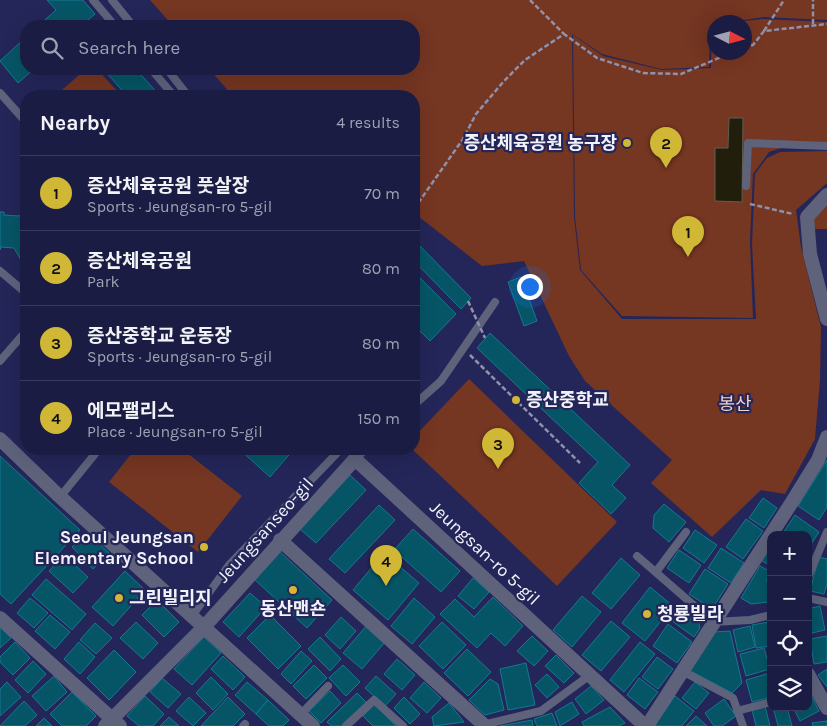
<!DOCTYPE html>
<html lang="en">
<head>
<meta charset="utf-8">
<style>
	:root { --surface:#1b1c43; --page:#28294e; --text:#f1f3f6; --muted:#a0a1b2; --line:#393a5c; --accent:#d0b736 }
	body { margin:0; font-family:Karla,"Noto Sans KR",sans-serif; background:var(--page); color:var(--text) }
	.controls { position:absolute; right:15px; bottom:15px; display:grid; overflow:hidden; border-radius:10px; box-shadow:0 5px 20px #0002 }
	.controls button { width:45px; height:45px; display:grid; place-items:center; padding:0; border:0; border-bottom:1px solid var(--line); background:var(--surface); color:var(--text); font:25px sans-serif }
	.compass { position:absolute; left:707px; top:15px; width:45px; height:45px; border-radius:50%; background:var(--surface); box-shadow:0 5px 20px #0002; rotate:96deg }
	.you { position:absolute; left:529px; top:286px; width:18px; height:18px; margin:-12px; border:4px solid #fff; border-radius:50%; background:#1a73e8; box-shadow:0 0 0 8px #1a73e833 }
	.badge { display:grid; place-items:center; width:32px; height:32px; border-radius:50%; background:var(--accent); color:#111; font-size:16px; font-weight:700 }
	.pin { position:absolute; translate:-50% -41px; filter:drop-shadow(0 1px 2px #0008) }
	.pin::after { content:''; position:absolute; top:26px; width:18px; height:15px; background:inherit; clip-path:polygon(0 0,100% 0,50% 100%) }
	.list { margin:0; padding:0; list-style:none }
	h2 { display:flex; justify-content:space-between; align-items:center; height:65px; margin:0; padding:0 20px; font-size:21px }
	h2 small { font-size:16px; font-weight:400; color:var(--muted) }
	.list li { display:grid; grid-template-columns:32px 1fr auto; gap:15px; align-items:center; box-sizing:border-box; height:75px; padding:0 20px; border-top:1px solid var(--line) }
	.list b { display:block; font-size:19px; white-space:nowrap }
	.list p { margin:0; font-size:16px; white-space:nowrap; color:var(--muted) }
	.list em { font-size:16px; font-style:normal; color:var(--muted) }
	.icon { flex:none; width:28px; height:28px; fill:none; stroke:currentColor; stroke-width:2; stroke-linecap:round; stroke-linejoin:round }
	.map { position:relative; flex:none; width:827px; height:726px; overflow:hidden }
	.search { position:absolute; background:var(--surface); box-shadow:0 5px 20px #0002; left:20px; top:20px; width:400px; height:55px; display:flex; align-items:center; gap:12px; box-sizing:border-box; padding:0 18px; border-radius:20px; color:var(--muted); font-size:19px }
	.panel { position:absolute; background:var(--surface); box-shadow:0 5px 20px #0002; left:20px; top:90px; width:400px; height:365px; border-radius:20px }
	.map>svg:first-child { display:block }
</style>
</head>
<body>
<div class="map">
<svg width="827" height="726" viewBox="0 0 827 726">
	<rect width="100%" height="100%" fill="#242659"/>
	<g fill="#753622">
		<path d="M150,0H827V20L764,17L710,25L709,67L661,69L602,54L572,34L574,217L580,270L622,319H756L752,244L755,174L767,158L780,152L827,151V183L796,210L801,247L821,327L820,380L815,439L785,494L761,490L712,537L651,483L672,460L585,381L569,356L524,261L482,266L414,213V96H233L209,69H414V26H173Z"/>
		<path d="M763,19L827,22V148H781L769,152L753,174L750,241L753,318L622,316L581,270L575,217L573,35L603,56L662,70L711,68L712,26L714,25V52H744V22H735Z"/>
		<path d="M86,69H97L118,92L113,96H55Z"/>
		<path d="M827,200V229H815L813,218Z"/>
		<path d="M469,379L617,522L557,586L412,449H414V437Z"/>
		<path d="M135,449H182L242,496L198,552L109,482Z"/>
	</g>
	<path fill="#211e0c" stroke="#605e53" d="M729,118H743L742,202L715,201V148H728Z"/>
	<g fill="#065566" stroke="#15798f">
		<path d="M47,0H83L95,14L81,26H38L56,10Z"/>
		<path d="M26,37V69H34L18,83L0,61Z"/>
		<path d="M103,69H136L160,96H127Z"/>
		<path d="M26,210V268L14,248L1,247L0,250V212H4V215L19,216Z"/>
		<path d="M417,243L471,298L461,309L414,261V245Z"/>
		<path d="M414,272L456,314L430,341L414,325Z"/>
		<path d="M521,277L537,321L524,326L508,282Z"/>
		<path d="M490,333L630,465L612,485L626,498L611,514L579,483L598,462L477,348Z"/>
		<path d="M239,449H294L270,477Z"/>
		<path d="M0,456L80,530L11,604L0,594Z"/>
		<path d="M827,460V507L819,520L798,506Z"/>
		<path d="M350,475L366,490L316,543L300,529Z"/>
		<path d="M763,498L777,508L764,528L749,518Z"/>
		<path d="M664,504L686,522L669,542L653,528L654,515Z"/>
		<path d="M379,505L395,520L345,573L329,559Z"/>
		<path d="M795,515L819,532L808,549V535L783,533Z"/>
		<path d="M746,519L763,531L743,559L726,547Z"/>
		<path d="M413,529L460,571L441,592L394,550Z"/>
		<path d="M695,530L717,545L704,563L683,548Z"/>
		<path d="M87,532L109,553L93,569L72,547Z"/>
		<path d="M771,545V566L762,561Z"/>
		<path d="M721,548L744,563L731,583L708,568Z"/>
		<path d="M679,550L701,565L689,583L667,568Z"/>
		<path d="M279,551L332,600L307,628L254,579Z"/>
		<path d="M384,553L419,583L388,620L353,590Z"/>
		<path d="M64,555L88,577L73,593L49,571Z"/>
		<path d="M819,557L827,559V584L824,594L810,591Z"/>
		<path d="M621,558L640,575L611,609L592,593Z"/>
		<path d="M760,566L771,572L766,580L771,582V599L769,602L751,604L741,598Z"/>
		<path d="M705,569L728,584L712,609L689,594Z"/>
		<path d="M125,571L145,590L113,626L92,607Z"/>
		<path d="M473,578L489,592L474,609L458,596Z"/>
		<path d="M46,579L86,614L72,630L32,595Z"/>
		<path d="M650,587L673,606L645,641L622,623Z"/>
		<path d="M250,593L266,607L239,637L223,622Z"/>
		<path d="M582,596L601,612L572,647L553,630Z"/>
		<path d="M493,597L523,626L505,646L491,633L477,648L440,614L455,599L474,617Z"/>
		<path d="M30,598L48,613L34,628L17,613Z"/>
		<path d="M414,598L435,617L412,644L391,626Z"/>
		<path d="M157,600L179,622L164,637L142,615Z"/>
		<path d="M683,606L697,616L700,628L694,637L672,621Z"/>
		<path d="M820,606L825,630L808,634V609Z"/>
		<path d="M50,615L70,632L55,649L35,631Z"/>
		<path d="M270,615L301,646L278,669L247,638Z"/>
		<path d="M341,617L356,631L340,649L325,635Z"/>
		<path d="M611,621L630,637L601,671L582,655Z"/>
		<path d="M136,622L158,643L143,659L120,638Z"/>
		<path d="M442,622L466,645L443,669L419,646Z"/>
		<path d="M769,622L771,646L756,648L752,625Z"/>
		<path d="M95,623L112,638L96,654L80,640Z"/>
		<path d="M668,624L692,642L677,663L653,646Z"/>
		<path d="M367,625L386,641L362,669L343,653Z"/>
		<path d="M750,626L755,647L738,652L733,630Z"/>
		<path d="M0,627L11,638L0,648Z"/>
		<path d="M730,631L742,683L732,693L689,670L714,632Z"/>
		<path d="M532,636L548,651L534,666L517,651Z"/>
		<path d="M827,636V662L814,664L810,639Z"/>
		<path d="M204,637L221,653L192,685L174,669Z"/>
		<path d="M320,637L341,659L330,671L308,649Z"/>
		<path d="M15,642L30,658L13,675L0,662V657Z"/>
		<path d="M79,642L95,657L80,674L64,659Z"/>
		<path d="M640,642L655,654L624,692L610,680Z"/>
		<path d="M764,648L770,669L746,676L740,654Z"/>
		<path d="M467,649L491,672L468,696L444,673Z"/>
		<path d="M114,650L136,672L109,700L87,678Z"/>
		<path d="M301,651L312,661L291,684L281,674Z"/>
		<path d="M556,655L574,673L564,683L545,666Z"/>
		<path d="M223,656L245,677L233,690L211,669Z"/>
		<path d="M657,657L673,669L658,689L642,677Z"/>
		<path d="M397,659L415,675L402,690L384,674Z"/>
		<path d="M33,661L46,674L28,693L15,680Z"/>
		<path d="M526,663L535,705L508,710L500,669Z"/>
		<path d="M314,665L327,678L306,699L293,686Z"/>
		<path d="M343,665L360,682L346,696L329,678Z"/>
		<path d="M827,669V687L818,675Z"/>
		<path d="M770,673L771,697L752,702L746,680Z"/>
		<path d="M547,674L559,687L547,698L535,685Z"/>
		<path d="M54,676L67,692L46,711L32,696Z"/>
		<path d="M376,676L396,694L385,706L365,688Z"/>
		<path d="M211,677L228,694L213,710L196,693Z"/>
		<path d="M162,678L181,694L168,708L150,692Z"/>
		<path d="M639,678L658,692L645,709L627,695Z"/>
		<path d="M490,679L498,684L504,710L485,715L469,700Z"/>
		<path d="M7,682L21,697L0,716V689Z"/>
		<path d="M247,682L268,700L256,714L235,695Z"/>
		<path d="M424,682L441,698L427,713L410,698Z"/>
		<path d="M695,682L709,693L696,709L682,698Z"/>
		<path d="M591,686L604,700L586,714L575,699Z"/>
		<path d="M330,691L341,703L321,723L309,711Z"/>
		<path d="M72,692L96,716L86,726H62L50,714Z"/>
		<path d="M357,693L367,703L343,726H331L327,722Z"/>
		<path d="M808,693H810L819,711L800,721L793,707H808Z"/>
		<path d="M145,696L164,714L153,726H139L127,716Z"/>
		<path d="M675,696L694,711L682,726H654Z"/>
		<path d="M189,697L206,713L193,726L176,711Z"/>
		<path d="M228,697L245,714L233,726H201Z"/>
		<path d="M404,697L420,714L410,724L394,708Z"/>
		<path d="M724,699L736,716L722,726H714L705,713Z"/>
		<path d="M268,700L289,720L283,726H269L256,714Z"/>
		<path d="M24,701L37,715L25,726H0Z"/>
		<path d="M572,702L579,714L560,726L555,712Z"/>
		<path d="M449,703L464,722L434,726L432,717Z"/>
		<path d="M374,704L396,726H373L363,716Z"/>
		<path d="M765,706L770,726H756L752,710Z"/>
		<path d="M610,707L625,723L619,726H584L582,722Z"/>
		<path d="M773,707H787L792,726H778Z"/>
		<path d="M552,713L557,726H537L534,719Z"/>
		<path d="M696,716L707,726H686Z"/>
		<path d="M169,717L179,726H160Z"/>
		<path d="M44,718L52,726H36Z"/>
		<path d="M532,720L533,726H500Z"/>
		<path d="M827,721V726H813L812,723Z"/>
	</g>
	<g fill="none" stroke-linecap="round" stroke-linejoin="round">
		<g stroke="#9091ad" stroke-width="2.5" stroke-dasharray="5 2.5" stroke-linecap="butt">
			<path d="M530,0L564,34"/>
			<path d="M813,24V0"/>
			<path d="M764,31L784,0"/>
			<path d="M744,48L753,45L764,31L827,24"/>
			<path d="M750,204L793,214"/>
			<path d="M414,209L463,139L476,114L504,81L525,60L564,34L597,58L643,73L681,74L733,52"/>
			<path d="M470,355L580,463"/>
		</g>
		<g stroke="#5e627b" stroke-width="8">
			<path d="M93,0L115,26"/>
			<path d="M112,0L133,26"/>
			<path d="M151,69L174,96"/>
			<path d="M167,69L188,96"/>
			<path d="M0,93L26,122"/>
			<path d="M746,186L748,143L827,146"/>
			<path d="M0,271L26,293"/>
			<path d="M0,361L26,331"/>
			<path d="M414,405L441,381L495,302"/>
			<path d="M355,459L366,449"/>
			<path d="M60,497L99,449"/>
			<path d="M637,556L713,622L750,620L771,615"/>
			<path d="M656,572L686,532"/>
			<path d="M808,577L827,532"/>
			<path d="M808,598L827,602"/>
			<path d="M192,616L229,565L341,449"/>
			<path d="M682,671L733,698L743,726"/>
			<path d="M737,711L771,702"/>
			<path d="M300,715L328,686"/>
			<path d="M483,725L541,711L590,675"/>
			<path d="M243,726L245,724"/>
			<path d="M346,726L374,700L403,726"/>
		</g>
		<g stroke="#5e627b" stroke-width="14">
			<path d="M827,195L807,217L810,254L827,319"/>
			<path d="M280,540L485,726"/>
			<path d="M0,618L120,726"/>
			<path d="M808,674L827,708"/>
			<path d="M105,726L204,627L355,459L645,726"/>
			<path d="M647,726L792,502L818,460L827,437"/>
		</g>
		<path stroke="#5e627b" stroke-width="14" d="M0,439L57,494L313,726"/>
		<path stroke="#9091ad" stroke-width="2.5" stroke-dasharray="5 2.5" stroke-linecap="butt" d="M468,301L485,338"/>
	</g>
	<g fill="#d0b736" stroke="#242659" stroke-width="2">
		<circle cx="627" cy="143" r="5"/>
		<circle cx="516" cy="400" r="5"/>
		<circle cx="204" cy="547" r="5"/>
		<circle cx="293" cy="590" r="5"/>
		<circle cx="119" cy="598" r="5"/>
		<circle cx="647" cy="614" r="5"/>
	</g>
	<g text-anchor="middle" stroke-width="4.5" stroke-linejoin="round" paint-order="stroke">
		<g font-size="18" font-weight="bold" fill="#f2f3fa" stroke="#242659" text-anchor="start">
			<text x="617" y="149" text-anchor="end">증산체육공원 농구장</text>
			<text x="526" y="406">증산중학교</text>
			<text x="194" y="543" text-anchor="end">Seoul Jeungsan<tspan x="194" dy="21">Elementary School</tspan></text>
			<text x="129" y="604">그린빌리지</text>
			<text x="293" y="615" text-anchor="middle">동산맨숀</text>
			<text x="657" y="620">청룡빌라</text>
		</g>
		<g font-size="18" fill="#efd1c8" stroke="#242659">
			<text x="735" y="410">봉산</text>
		</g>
		<g font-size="18" fill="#f2f3fa" stroke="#242659">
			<text transform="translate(265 530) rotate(-48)" y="6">Jeungsanseo-gil</text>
			<text transform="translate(485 553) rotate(43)" y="6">Jeungsan-ro 5-gil</text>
		</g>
	</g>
</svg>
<div class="controls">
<button>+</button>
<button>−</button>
<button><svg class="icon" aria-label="locate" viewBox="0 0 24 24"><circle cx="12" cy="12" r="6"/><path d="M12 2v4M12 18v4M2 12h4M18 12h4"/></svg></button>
<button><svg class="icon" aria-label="layers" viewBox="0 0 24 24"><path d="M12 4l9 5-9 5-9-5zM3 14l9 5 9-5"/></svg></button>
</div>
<svg class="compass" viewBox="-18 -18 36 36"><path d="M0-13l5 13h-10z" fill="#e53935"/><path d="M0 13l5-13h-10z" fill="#a0a1b2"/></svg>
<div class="you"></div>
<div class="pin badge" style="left:688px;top:257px">1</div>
<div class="pin badge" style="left:666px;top:168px">2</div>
<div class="pin badge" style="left:498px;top:469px">3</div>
<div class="pin badge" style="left:386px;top:586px">4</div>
<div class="search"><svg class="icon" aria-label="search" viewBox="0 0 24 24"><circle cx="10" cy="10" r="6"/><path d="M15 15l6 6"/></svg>Search here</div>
<section class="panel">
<h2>Nearby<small>4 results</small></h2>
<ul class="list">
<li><span class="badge">1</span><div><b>증산체육공원 풋살장</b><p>Sports · Jeungsan-ro 5-gil</p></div><em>70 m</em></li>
<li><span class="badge">2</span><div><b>증산체육공원</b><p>Park</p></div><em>80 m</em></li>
<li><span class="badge">3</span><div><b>증산중학교 운동장</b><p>Sports · Jeungsan-ro 5-gil</p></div><em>80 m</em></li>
<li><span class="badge">4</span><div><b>에모팰리스</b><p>Place · Jeungsan-ro 5-gil</p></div><em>150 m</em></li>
</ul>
</section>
</div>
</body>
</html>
